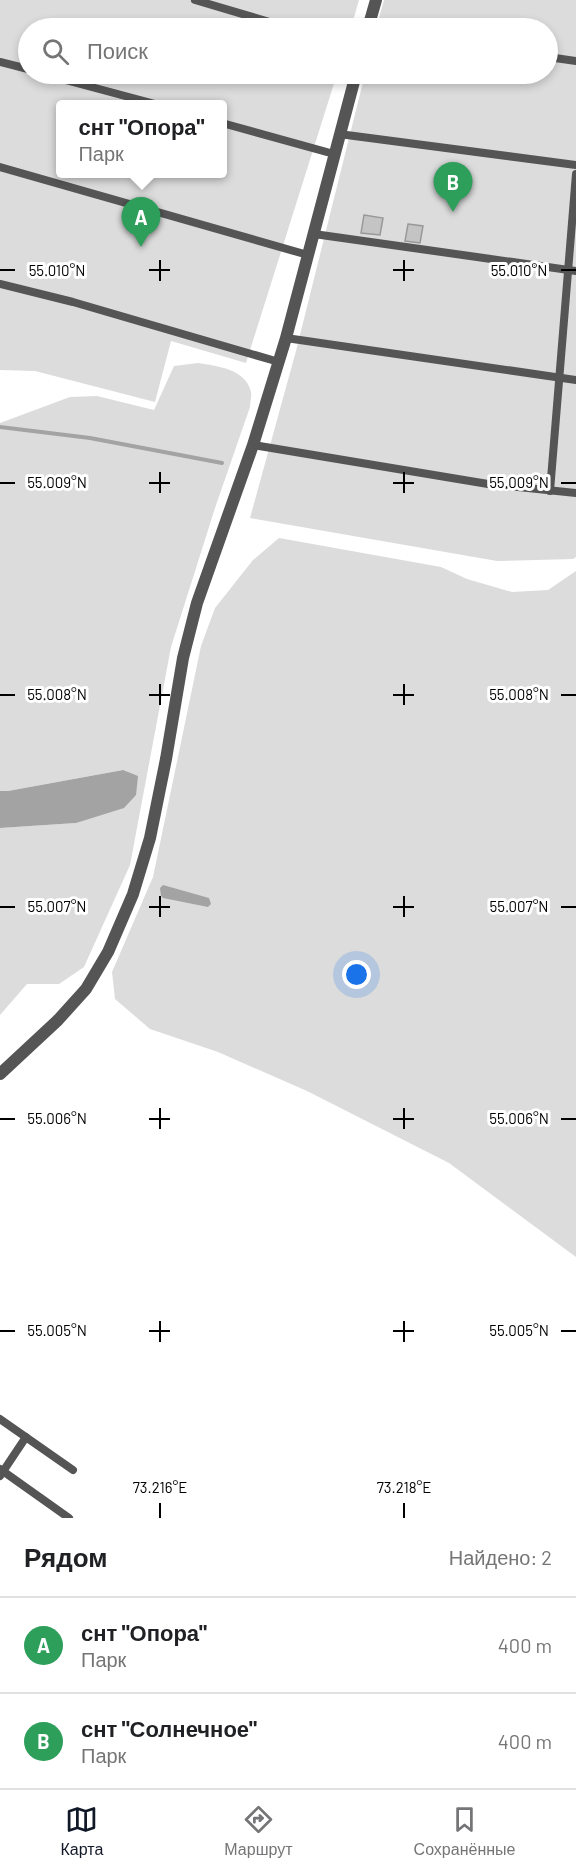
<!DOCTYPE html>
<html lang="ru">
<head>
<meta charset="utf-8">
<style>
	:root { --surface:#fff; --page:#f6f6f6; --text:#202124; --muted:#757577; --line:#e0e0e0; --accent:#111827 }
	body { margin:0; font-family:Barlow,sans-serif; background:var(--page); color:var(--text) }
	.you { position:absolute; left:357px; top:975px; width:21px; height:21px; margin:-15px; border:4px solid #fff; border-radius:50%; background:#1a73e8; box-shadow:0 0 0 9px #1a73e833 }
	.badge { display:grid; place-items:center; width:39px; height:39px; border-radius:50%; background:var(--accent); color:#fff; font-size:20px; font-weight:700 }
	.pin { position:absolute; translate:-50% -50px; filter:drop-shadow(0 2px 3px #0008) }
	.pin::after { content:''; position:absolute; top:32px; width:21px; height:18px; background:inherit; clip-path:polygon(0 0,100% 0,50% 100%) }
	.popup { position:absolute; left:56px; top:100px; width:171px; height:78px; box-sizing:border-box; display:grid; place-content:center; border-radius:6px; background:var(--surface); filter:drop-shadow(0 2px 4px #0005); font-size:20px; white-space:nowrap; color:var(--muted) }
	.popup b { font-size:22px; color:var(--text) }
	.popup::after { content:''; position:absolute; left:50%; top:100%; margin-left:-12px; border:12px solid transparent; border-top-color:var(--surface) }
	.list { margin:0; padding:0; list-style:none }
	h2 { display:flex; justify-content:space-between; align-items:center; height:78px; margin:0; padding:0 24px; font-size:26px }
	h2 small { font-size:20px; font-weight:400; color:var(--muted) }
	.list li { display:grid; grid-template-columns:39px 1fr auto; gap:18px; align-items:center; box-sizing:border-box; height:96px; padding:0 24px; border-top:2px solid var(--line) }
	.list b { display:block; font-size:22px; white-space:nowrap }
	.list p { margin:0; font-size:20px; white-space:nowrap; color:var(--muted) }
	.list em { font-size:20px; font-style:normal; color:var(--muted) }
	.icon { flex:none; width:33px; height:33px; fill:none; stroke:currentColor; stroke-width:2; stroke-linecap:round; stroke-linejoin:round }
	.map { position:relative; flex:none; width:576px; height:1518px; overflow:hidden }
	.search { position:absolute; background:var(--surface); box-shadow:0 3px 9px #0003; left:18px; right:18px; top:18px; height:66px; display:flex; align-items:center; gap:15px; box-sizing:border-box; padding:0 21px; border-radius:33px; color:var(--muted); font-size:22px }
	.sheet { height:270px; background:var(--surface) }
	nav { display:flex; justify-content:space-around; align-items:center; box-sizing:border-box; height:84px; border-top:2px solid var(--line); background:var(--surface); font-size:16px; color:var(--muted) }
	nav a { display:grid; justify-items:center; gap:3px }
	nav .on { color:var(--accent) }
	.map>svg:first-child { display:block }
</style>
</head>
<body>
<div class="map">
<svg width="576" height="1518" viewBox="0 0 576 1518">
	<rect width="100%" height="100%" fill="#fff"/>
	<g fill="#dcdcdc" fill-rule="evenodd">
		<path d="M0,0H359L351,28H28V74H337L246,363L171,341L155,402L35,371L0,370ZM60,104H222V174H60Z"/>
		<path d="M384,0H576V557L573,559L497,561L250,518L296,351L365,74H548V28H376Z"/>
		<path d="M198,363C217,366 246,369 251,392C252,396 250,402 250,407L215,508L171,647L130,865L84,967L59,984H27L0,1015V828L76,823L123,770L8,791H0V423L70,397L97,396L154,410L174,366Z"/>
		<path d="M279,538L441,567L467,579L512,592L548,590L576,571V1257L449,1163L307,1091L218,1052L150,1029L115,999L112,972L153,877L201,646L215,608L253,560Z"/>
	</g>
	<g fill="#a3a3a3">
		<path d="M123,770L138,776L136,795L124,808L76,823L0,828V791H8Z"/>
		<path d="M163,885L209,898L211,904L208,907L163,898L161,896L160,888Z"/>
	</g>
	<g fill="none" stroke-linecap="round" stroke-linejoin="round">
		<path stroke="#a3a3a3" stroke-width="4" d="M0,427L90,438L222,463"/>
	</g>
	<g fill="#c4c4c4" stroke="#999" stroke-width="1.5">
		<path d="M364,215L383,218L380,235L361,233Z"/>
		<path d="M408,224L423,226L420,243L405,241Z"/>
	</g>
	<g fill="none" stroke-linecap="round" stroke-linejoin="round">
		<g stroke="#555" stroke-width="8">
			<path d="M195,0L290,28"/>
			<path d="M548,57L576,61"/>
			<path d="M0,62L28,69"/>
			<path d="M43,74L155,104"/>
			<path d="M222,123L334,154"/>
			<path d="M339,134L576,165"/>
			<path d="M0,167L308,255"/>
			<path d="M314,234L576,271"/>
			<path d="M0,284L73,302L279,362"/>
			<path d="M286,338L576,380"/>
			<path d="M253,445L488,484L576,493"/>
			<path d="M550,491L576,174"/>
			<path d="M0,1419L73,1470"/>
			<path d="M0,1469L69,1518"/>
			<path d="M0,1476L26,1437"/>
		</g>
		<g stroke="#555" stroke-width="12">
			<path d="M368,28L376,0"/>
			<path d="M0,1074L58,1020L86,989L108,952L133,894L150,838L166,759L183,658L197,603L253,445L286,338L356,74"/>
		</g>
	</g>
	<path fill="none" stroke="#000" stroke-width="2" d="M160,260V281M404,260V281M0,270H15M149,270H170M393,270H414M561,270H576M160,472V493M404,472V493M0,483H15M149,483H170M393,483H414M561,483H576M160,684V705M404,684V705M0,695H15M149,695H170M393,695H414M561,695H576M160,896V917M404,896V917M0,907H15M149,907H170M393,907H414M561,907H576M160,1108V1129M404,1108V1129M0,1119H15M149,1119H170M393,1119H414M561,1119H576M160,1321V1342M404,1321V1342M0,1331H15M149,1331H170M393,1331H414M561,1331H576M160,1503V1518M404,1503V1518"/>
	<g font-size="15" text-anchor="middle" fill="#000" stroke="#fff" stroke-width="6" stroke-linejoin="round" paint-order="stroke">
		<text x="57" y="276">55.010°N</text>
		<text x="519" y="276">55.010°N</text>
		<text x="57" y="488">55.009°N</text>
		<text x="519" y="488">55.009°N</text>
		<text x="57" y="700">55.008°N</text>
		<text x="519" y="700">55.008°N</text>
		<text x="57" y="912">55.007°N</text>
		<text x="519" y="912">55.007°N</text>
		<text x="57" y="1124">55.006°N</text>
		<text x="519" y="1124">55.006°N</text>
		<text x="57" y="1336">55.005°N</text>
		<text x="519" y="1336">55.005°N</text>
		<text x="160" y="1493">73.216°E</text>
		<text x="404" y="1493">73.218°E</text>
	</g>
</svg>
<div class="you"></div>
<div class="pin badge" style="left:141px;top:247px;background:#2e9e5b">A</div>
<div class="popup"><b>снт &quot;Опора&quot;</b>Парк</div>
<div class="pin badge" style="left:453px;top:212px;background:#2e9e5b">B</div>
<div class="search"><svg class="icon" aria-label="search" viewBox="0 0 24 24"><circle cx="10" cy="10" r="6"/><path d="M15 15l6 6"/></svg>Поиск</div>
</div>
<section class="sheet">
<h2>Рядом<small>Найдено: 2</small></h2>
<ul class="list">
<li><span class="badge" style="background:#2e9e5b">A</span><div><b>снт &quot;Опора&quot;</b><p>Парк</p></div><em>400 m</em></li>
<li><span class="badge" style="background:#2e9e5b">B</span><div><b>снт &quot;Солнечное&quot;</b><p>Парк</p></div><em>400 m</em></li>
</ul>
</section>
<nav>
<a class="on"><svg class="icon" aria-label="map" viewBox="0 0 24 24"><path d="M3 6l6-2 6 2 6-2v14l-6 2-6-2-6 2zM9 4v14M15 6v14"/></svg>Карта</a>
<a><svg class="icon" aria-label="directions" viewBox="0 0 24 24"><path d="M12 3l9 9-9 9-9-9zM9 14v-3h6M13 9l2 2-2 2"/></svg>Маршрут</a>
<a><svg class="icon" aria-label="saved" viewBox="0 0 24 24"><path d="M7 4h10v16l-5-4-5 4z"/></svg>Сохранённые</a>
</nav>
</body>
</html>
